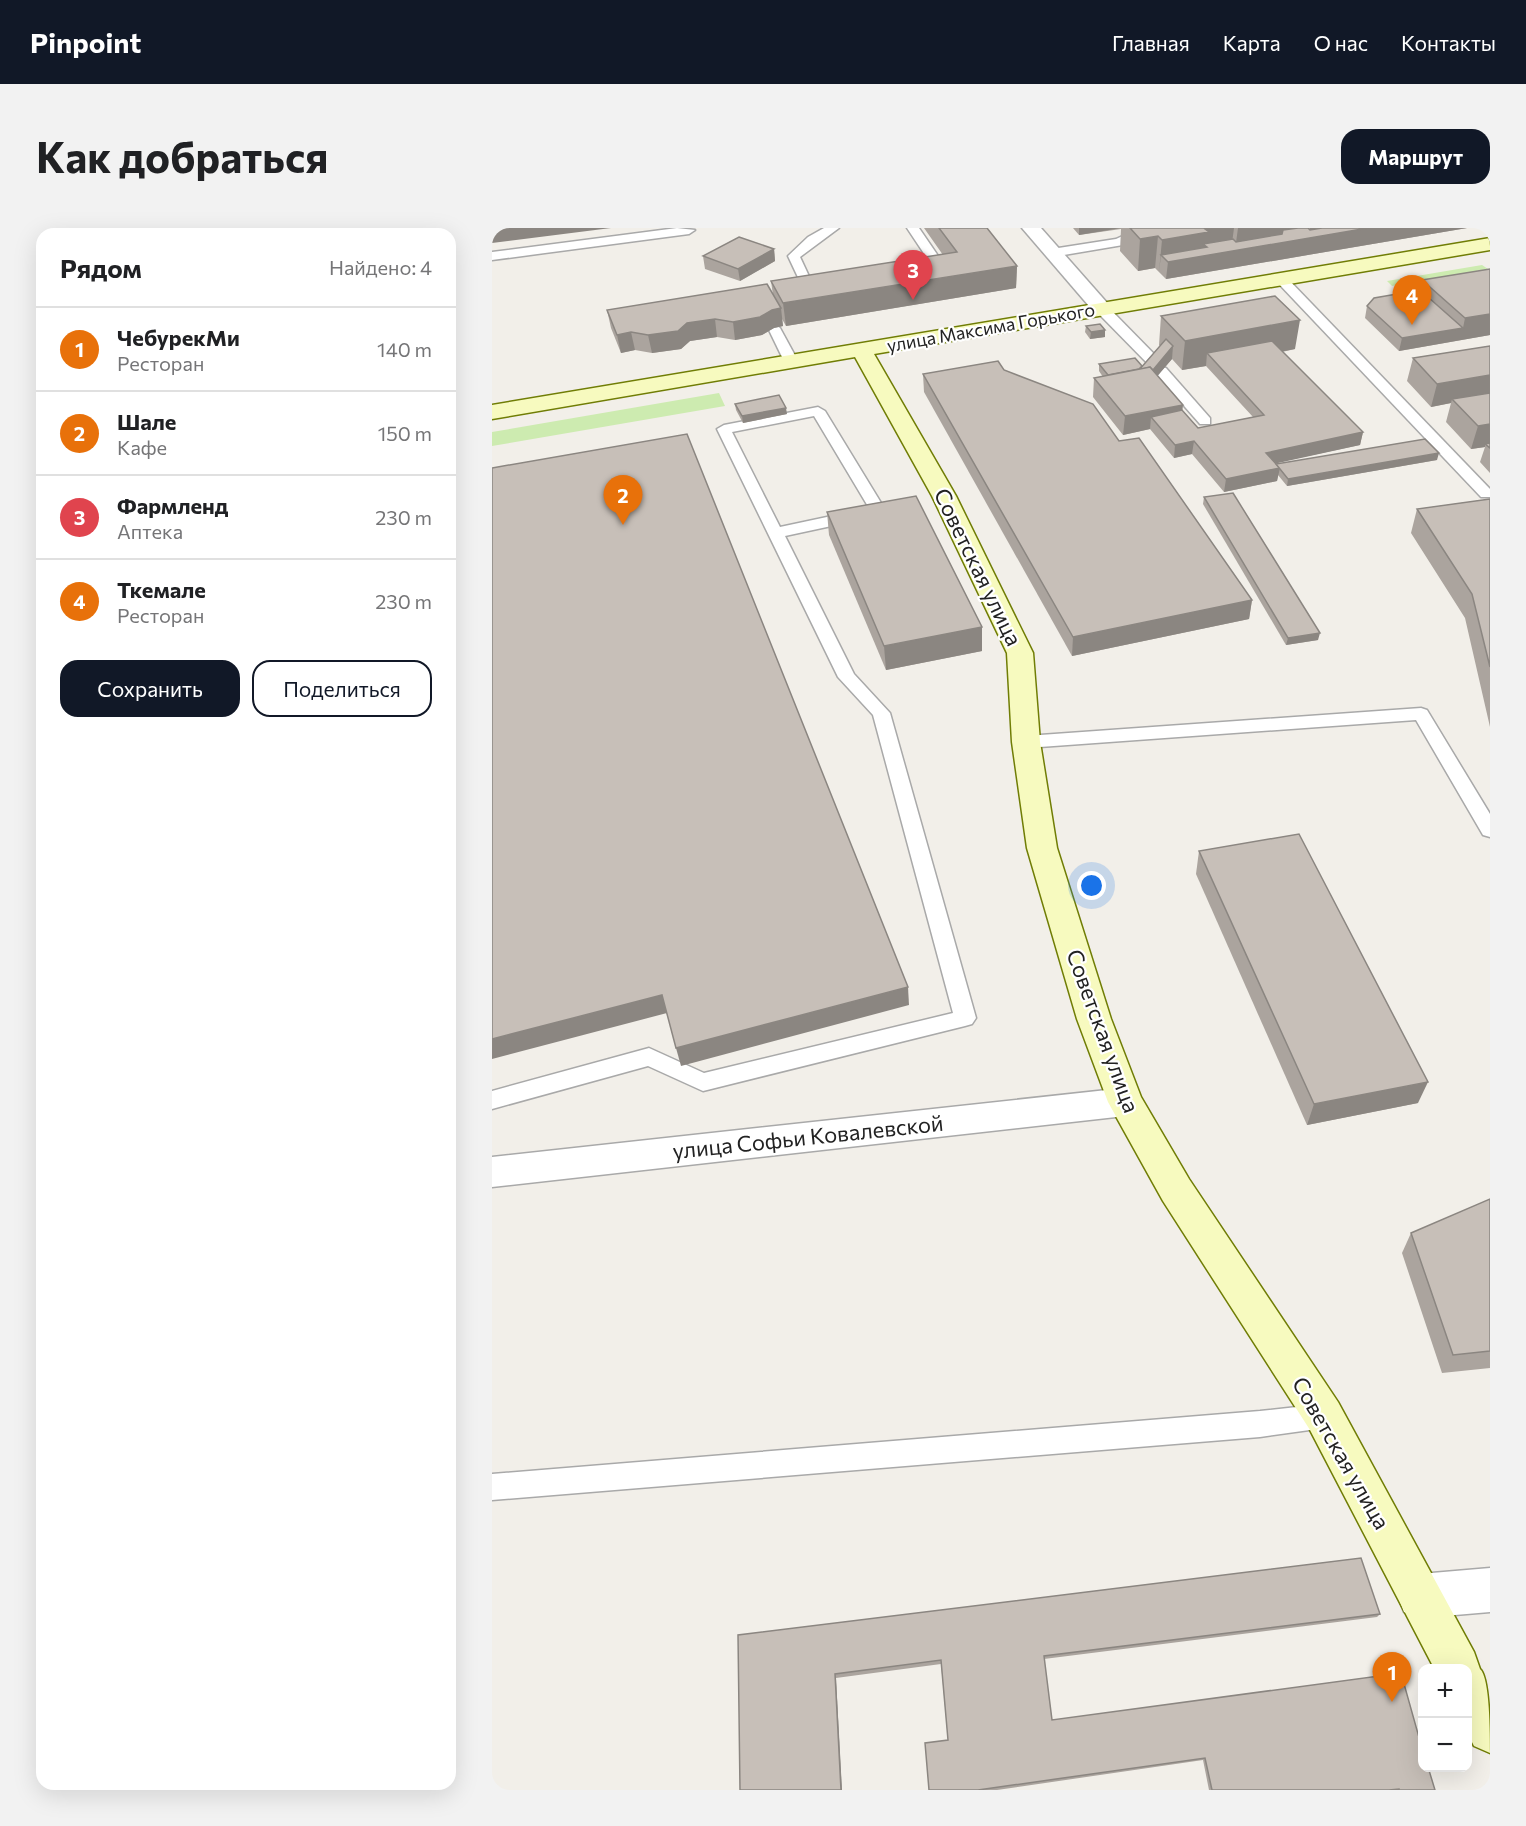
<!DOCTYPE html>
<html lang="ru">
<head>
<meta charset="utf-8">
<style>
	:root { --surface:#fff; --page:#f2f2f2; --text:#202124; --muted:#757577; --line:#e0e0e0; --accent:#111827 }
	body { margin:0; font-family:Commissioner,sans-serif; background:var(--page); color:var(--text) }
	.controls { position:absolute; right:18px; bottom:18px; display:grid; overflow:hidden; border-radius:12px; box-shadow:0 6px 24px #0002 }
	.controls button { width:54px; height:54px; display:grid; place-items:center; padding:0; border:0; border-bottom:2px solid var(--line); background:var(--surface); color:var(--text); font:30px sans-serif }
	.you { position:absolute; left:600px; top:658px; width:21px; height:21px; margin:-15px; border:4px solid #fff; border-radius:50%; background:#1a73e8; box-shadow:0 0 0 9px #1a73e833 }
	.badge { display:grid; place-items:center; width:39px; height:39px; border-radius:50%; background:var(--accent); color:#fff; font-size:20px; font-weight:700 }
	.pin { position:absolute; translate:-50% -50px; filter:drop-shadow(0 2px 3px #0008) }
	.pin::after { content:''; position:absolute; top:32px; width:21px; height:18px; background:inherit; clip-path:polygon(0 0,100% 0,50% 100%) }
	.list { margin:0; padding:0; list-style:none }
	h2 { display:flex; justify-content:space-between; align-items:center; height:78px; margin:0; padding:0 24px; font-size:26px }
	h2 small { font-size:20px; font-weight:400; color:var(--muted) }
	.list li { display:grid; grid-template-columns:39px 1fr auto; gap:18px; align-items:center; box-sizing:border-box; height:84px; padding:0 24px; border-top:2px solid var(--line) }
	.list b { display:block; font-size:22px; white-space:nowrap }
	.list p { margin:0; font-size:20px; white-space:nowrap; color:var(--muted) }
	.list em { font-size:20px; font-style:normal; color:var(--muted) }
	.actions { display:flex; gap:12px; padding:18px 24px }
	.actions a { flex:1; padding:14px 0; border:2px solid var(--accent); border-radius:18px; text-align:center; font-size:21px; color:var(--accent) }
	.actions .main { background:var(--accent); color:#fff }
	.map { position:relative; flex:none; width:998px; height:1562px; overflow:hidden; border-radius:18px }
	header { display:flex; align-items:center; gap:36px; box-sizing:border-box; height:84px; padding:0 30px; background:var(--accent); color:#fff }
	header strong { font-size:28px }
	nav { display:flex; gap:33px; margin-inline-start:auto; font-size:21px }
	.intro { display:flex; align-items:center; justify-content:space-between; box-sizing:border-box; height:144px; padding:0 36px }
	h1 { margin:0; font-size:42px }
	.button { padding:15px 27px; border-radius:18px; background:var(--accent); color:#fff; font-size:21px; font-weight:700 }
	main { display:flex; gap:36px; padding:0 36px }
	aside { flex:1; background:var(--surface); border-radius:18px; box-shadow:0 6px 24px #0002 }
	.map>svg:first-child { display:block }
</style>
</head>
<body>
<header>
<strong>Pinpoint</strong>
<nav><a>Главная</a><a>Карта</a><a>О нас</a><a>Контакты</a></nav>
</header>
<div class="intro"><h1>Как добраться</h1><a class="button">Маршрут</a></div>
<main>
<aside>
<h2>Рядом<small>Найдено: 4</small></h2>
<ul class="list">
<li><span class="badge" style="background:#e8710a">1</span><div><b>ЧебурекМи</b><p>Ресторан</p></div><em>140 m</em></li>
<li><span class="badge" style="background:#e8710a">2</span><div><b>Шале</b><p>Кафе</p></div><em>150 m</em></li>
<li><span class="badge" style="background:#e0444e">3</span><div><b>Фармленд</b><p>Аптека</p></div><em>230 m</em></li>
<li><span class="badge" style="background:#e8710a">4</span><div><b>Ткемале</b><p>Ресторан</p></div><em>230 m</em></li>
</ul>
<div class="actions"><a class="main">Сохранить</a><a>Поделиться</a></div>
</aside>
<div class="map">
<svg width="998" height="1562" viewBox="0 0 998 1562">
	<rect width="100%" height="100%" fill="#f2efe9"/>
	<g fill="#cdebb0">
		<path d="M990,37L996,41L900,58L895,53Z"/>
		<path d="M227,165L233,178L0,218V204Z"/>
	</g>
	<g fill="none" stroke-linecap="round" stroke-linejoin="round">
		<defs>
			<g id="lane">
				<path d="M185,0L203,2L197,6L0,32V24Z"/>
				<path d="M332,0H347L308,29L322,59L320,62H312L296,28L316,9Z"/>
				<path d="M415,0H427L453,38L451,41L428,44V38L439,36Z"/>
				<path d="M648,0H664L631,17L560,29L554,25L560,21L624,11Z"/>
				<path d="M790,48L794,49L998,261V269H989L786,55V49Z"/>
				<path d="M610,77L615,78L668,132V138H658L605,84V78Z"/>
				<path d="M282,96L288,100L306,133L304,136L299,137L292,133L276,100Z"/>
				<path d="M669,139L674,140L718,190V196H708L664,146L662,143Z"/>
				<path d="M326,179L333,183L394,283L386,288L293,308L362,446L398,485L484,790L480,796L473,798L211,863L156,838L0,881V863L157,820L212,845L461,785L381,487L346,449L225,201L232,197ZM322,188L377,280L288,299L240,204Z"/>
				<path d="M929,480L935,482L998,586V609L991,607L924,492L534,520L525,514L534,508Z"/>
				<path d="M832,1176L841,1179L845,1188L841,1197L832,1200L768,1209L0,1272V1246L768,1183Z"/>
			</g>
			<g id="street">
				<path d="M530,0H549L617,77L620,81L617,85H603Z"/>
				<path d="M633,860L645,864L650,874L645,884L633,888L0,959V929Z"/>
				<path d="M998,1340V1384L928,1390L912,1384L906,1368L912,1352L928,1346Z"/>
			</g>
			<path id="secondary" d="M998,10V22L382,126L464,268L541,425L548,514L565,620L619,791L649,869L697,951L846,1174L982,1424L988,1441C998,1449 998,1507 998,1525L982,1518L976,1506V1440H942L818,1202L671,973L616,874L585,791L535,620L520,514L515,425L440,268L363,129L0,191V177Z"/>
		</defs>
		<use href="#lane" stroke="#a9a9a9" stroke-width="3"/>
		<use href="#street" stroke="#a9a9a9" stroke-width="3"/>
		<use href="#secondary" stroke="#707d05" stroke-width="3"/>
		<use href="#lane" fill="#fff" fill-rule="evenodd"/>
		<use href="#street" fill="#fff" fill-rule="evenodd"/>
		<use href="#secondary" fill="#f7fabf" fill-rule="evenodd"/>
	</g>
	<g fill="#aba49e" fill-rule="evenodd">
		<path d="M432,0H495L525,38L524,60L294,98L290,91L291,98L282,100L270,107L243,112L225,109L198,113L189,121L160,125L143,122L129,125L119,100L115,82L281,67L279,53L451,27Z"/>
		<path d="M581,0H975L674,51L663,40L646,43L628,23L629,1L587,7Z"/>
		<path d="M282,21L283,33L248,53L213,41L211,28Z"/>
		<path d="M998,41V107L907,123L873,90L875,78L928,62L930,52Z"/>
		<path d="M669,88L803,121L790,124L871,204L868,217L783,235L784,236L945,232L795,258L786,247L785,253L732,264L700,226L682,230L658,201L631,207L601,169L602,150L611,149L607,143V136L650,138L668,118L667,117ZM680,131L690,142L714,138L761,189L706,200L690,182L665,148Z"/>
		<path d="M594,98L613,102V109L598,111L593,104Z"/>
		<path d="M998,118V245L988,234L993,219L979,221L954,194L959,175L939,179L915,153L921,130Z"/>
		<path d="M512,142L627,213L760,372L757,391L580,428L432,164L431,146Z"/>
		<path d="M243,176L295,186L251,195L244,182Z"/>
		<path d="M712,269L826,412L794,417L711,276Z"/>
		<path d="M998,271V499L973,390L919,305L925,281Z"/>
		<path d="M335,284L490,399V423L394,442L337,307Z"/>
		<path d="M707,623L926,875L815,897L704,646Z"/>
		<path d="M998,971V1140L950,1145L910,1025L919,1005Z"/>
		<path d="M888,1386L885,1389L552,1431L560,1492L943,1562H717L711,1532L505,1562H437L456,1512L449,1436L344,1450L246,1407Z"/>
	</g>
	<g fill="#8b8681">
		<path d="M0,0H119L0,15Z"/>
		<path d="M587,0H629L587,7Z"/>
		<path d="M719,0H742L739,23L743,22L746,0H814L817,10L818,0H975L674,51L676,34L669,27L667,44L670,12Z"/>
		<path d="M666,8L663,40L646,43L648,11Z"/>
		<path d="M282,21L283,33L248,53L246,41Z"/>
		<path d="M525,38L524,60L294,98L291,75Z"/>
		<path d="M289,80L291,98L282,100L270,107L243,112L241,94L280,82Z"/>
		<path d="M998,86V107L907,123L910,110L971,100L973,90Z"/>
		<path d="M223,91L225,109L198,113L189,121L160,125L156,107L195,95Z"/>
		<path d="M808,92L803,121L725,136L715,125L714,138L690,142L693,113Z"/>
		<path d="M613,102V109L598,111L599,104Z"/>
		<path d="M139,104L143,122L129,125L125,107Z"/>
		<path d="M681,118L680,131L657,158L652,141Z"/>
		<path d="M998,147V169L960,171L959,175L939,179L945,156Z"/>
		<path d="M691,177L689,195L659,189L658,201L631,207L633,188Z"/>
		<path d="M294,180L295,186L251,195L250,188Z"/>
		<path d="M998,196V218L993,216V219L979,221L986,198Z"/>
		<path d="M871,204L868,217L772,238L774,225Z"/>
		<path d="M702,213L700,226L682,230L683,217Z"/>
		<path d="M947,225L945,232L795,258L796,251Z"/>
		<path d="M788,240L785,253L732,264L734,251Z"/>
		<path d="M760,372L757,391L580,428L581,409Z"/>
		<path d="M490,399V423L394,442L392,418Z"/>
		<path d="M828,405L826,412L794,417L796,410Z"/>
		<path d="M416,759L417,777L189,838L184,820Z"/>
		<path d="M170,767L175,785L0,831V811Z"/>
		<path d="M936,854L926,875L815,897L822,876Z"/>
		<path d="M343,1446L344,1450L350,1562H349Z"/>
	</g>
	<g fill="#c7bfb8" stroke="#8b8681" stroke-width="1.5">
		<path d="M447,0H495L525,38L291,75L279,53L465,24Z"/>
		<path d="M638,0H719L713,1L717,4L670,12L666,8L648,11Z"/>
		<path d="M806,0H816L818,2L830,0H876L676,34L669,27L715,19L711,16L741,11L744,14L790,6L791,2Z"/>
		<path d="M247,9L282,21L246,41L211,28Z"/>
		<path d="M998,41V86L973,90L930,52Z"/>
		<path d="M275,56L289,80L280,82L268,89L241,94L223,91L195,95L186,103L156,107L139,104L125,107L115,82Z"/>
		<path d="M928,62L971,100L910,110L875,78L882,70Z"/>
		<path d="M783,68L808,92L693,113L669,88Z"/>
		<path d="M608,96L613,102L599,104L594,98Z"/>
		<path d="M674,111L681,118L661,142L658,139L647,142Z"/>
		<path d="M780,113L871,204L774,225L788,240L734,251L702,213L683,217L659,189L690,182L706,200L772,187L715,125Z"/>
		<path d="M998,118V147L945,156L921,130Z"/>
		<path d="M643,130L650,138L647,141L616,147L607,136Z"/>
		<path d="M506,133L512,142L601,176L627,213L647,210L760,372L581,409L431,146Z"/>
		<path d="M658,139L691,177L633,188L602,150Z"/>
		<path d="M998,165V196L986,198L960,171Z"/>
		<path d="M287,167L294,180L250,188L243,176Z"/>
		<path d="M195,206L416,759L184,820L170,767L0,811V240Z"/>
		<path d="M933,211L947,225L796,251L784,236Z"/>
		<path d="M998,215V220L993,216Z"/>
		<path d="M741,265L828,405L796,410L712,269Z"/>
		<path d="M424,268L490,399L392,418L335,284Z"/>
		<path d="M998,271V439L980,366L925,281Z"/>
		<path d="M807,606L936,854L822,876L707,623Z"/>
		<path d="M998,971V1123L961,1127L919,1005Z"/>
		<path d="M869,1330L888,1386L552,1428L560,1492L909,1445L930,1520V1539H936L943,1562H907V1561L897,1562H720L713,1530L486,1562H437L433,1515L456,1512L449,1432L343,1446L349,1562H248L246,1407Z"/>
	</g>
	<g text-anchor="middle" stroke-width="4.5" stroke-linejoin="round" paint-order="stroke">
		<g font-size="18" fill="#222" stroke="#fff">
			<text transform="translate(499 100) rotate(-10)" y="6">улица Максима Горького</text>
		</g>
		<g font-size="22" fill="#222" stroke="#fff">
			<text transform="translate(486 339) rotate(64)" y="8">Советская улица</text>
			<text transform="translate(611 803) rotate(70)" y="8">Советская улица</text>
			<text transform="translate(316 909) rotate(-6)" y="8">улица Софьи Ковалевской</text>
			<text transform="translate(849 1225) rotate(60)" y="8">Советская улица</text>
		</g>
	</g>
</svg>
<div class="controls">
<button>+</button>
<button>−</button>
</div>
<div class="you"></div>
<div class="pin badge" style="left:900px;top:1474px;background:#e8710a">1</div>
<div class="pin badge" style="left:131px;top:297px;background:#e8710a">2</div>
<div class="pin badge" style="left:421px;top:72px;background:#e0444e">3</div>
<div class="pin badge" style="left:920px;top:97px;background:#e8710a">4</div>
</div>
</main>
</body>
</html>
